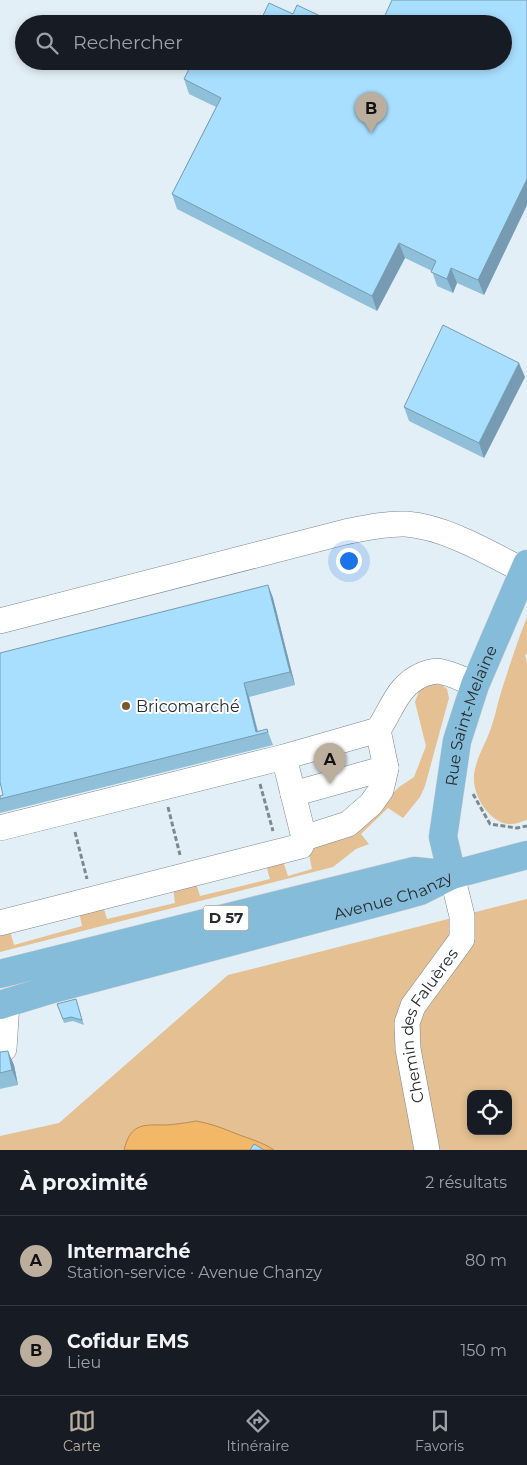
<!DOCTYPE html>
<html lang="fr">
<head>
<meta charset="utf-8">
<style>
	:root { --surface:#171b24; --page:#242831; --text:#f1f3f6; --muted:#9ea1a6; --line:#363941; --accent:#bbae9c }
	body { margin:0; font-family:Montserrat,sans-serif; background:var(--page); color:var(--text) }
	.controls { position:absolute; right:15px; bottom:15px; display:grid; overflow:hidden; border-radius:10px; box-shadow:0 2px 8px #0003 }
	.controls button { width:45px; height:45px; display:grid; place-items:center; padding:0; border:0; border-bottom:1px solid var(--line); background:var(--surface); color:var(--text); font:25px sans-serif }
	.you { position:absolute; left:348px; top:560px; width:18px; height:18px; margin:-12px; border:4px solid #fff; border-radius:50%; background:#1a73e8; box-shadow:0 0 0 8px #1a73e833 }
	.badge { display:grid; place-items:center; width:32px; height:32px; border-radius:50%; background:var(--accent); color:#111; font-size:16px; font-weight:700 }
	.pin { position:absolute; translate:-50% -41px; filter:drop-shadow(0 1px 2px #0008) }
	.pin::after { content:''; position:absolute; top:26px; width:18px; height:15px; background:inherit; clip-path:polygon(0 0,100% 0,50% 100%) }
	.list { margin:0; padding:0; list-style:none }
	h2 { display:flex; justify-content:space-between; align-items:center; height:65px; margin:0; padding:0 20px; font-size:21px }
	h2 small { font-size:16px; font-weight:400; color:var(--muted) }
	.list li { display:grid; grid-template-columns:32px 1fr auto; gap:15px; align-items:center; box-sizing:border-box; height:90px; padding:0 20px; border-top:1px solid var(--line) }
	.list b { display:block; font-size:19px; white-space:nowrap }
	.list p { margin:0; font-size:16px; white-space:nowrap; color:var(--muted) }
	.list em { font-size:16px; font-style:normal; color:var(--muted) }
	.icon { flex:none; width:28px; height:28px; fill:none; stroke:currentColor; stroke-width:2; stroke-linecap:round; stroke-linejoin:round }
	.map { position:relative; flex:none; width:527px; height:1150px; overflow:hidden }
	.search { position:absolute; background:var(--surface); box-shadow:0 2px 8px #0003; left:15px; right:15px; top:15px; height:55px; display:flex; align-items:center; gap:12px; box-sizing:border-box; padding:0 18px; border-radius:28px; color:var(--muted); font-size:19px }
	.sheet { height:245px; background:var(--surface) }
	nav { display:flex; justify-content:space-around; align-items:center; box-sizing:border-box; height:70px; border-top:1px solid var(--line); background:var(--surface); font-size:14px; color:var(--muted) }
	nav a { display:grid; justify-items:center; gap:2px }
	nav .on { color:var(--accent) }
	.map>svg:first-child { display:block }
</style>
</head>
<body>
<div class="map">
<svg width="527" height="1150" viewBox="0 0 527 1150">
	<rect width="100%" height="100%" fill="#e3eff7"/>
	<g fill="#e4c092" fill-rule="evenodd">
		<path d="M527,617V654L525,655L527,662V820C522,821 517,824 512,824C490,825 472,795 474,775C476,757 487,742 492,725C496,713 498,701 502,689C510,664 518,640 527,617Z"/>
		<path d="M434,684L442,685L447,689L449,698L425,786L420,797L403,818L388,808L361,834L369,844L356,849L333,867L0,952V933L10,931L14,945L82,926L79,912L103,906L107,919L175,903L173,888L196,883L200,896L270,879L266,865L283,861L288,876L312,869L308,850L352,836L399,787L414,777L426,746L415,702L419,691L425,686Z"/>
		<path d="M527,899V1150H0V1136L59,1123L228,975ZM471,1094H508V1131H471Z"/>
	</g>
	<path fill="#f3b768" stroke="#b68d57" d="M196,1121C212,1124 222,1128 237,1134C250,1139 262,1142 274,1150H124C131,1122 144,1125 167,1125C177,1124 186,1123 196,1121Z"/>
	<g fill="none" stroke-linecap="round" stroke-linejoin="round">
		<defs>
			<g id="minor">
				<path d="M0,621L345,532C365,528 386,523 406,524C446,527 489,553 524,571"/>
				<path d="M293,794L386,768"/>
				<path d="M0,828L284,757"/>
				<path d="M304,838L348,824L371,804L381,790L386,768L378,730"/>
				<path d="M0,923L301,846L304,838L284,757L378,730C393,708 397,685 424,674C430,672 436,670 442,672C453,674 465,680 475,685"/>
				<path d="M0,1050L4,1049L7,1003"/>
				<path id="s1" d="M427,1150L408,1049L407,1023L413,1006L462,939V916L452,875"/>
			</g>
			<g id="major">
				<path id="s2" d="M452,875L443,837L457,741L475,685L527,564"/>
				<path d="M0,974L414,871L452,875"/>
				<path id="s3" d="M0,1005L49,990L406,895L420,891L452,875L527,855"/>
			</g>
		</defs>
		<use href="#minor" stroke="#7c878e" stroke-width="26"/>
		<use href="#major" stroke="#cbcccd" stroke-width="29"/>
		<g stroke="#80888e" stroke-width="3" stroke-dasharray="5 2.5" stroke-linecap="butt">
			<path d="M260,784L273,831"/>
			<path d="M473,794L490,824L517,828L527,826"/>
			<path d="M168,807L180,855"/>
			<path d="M75,832L87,879"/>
		</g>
		<use href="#minor" stroke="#fff" stroke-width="25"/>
		<use href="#major" stroke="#84bcd9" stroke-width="28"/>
	</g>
	<g fill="#90bfda">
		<path d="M527,0V205L484,295L457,283L453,293L437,286L432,271L405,258L377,311L177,209L172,194L216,107L189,94L184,79L503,61Z"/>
		<path d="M525,377L484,458L409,421L404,407Z"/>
		<path d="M268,585L273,598L295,685L249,697L258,731L267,729L273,745L0,813V796L3,795Z"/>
		<path d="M76,999L84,1025L73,1021L64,1023L57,1004Z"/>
		<path d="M0,1052L14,1065L18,1085L0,1089Z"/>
	</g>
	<g fill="#769bb2">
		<path d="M527,179V205L484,295L478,280Z"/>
		<path d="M399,243L405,258L377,311L372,296Z"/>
		<path d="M451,268L457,283L453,293L447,279Z"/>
		<path d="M519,363L525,377L484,458L479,443Z"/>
		<path d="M268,585L273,598L295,685L290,672Z"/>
		<path d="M244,683L249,697L258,734H257Z"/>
		<path d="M8,1051L14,1065L18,1085L12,1070Z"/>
	</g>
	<g fill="#a8defe" stroke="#769bb2">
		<path d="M392,0H527V179L478,280L451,268L447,279L431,272L436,261L399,243L372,296L172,194L221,98L184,79L193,61H503V24H381Z"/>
		<path d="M269,3L293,14L297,5L337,24H259Z"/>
		<path d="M443,325L519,363L479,443L404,407Z"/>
		<path d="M268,585L290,672L244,683L256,732L267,729L268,732L0,799V796L3,795L0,782V653Z"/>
		<path d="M76,999L82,1020L71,1017L63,1019L57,1004Z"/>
		<path d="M8,1051L12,1070L0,1073V1052Z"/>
		<path d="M254,1144L264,1150H250Z"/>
	</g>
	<circle fill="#79592f" stroke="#fff" stroke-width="2" cx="126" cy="706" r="5"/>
	<g text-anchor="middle" stroke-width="4" stroke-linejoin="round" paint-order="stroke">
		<rect fill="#fff" stroke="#686b6d" stroke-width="1" x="203.5" y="905.5" width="45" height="25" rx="4"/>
		<g font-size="15" font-weight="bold" fill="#282c2f">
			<text x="226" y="923">D 57</text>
		</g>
		<g font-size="16" fill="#282c2f" stroke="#fff" text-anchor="start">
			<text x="136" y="712">Bricomarché</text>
		</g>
		<g font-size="16" fill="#282c2f" stroke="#fff">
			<text dy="6" stroke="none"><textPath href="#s2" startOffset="164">Rue Saint-Melaine</textPath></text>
			<text dy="6" stroke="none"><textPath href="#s3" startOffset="408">Avenue Chanzy</textPath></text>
			<text dy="6" stroke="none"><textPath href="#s1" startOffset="132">Chemin des Faluères</textPath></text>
		</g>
	</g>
</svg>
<div class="controls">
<button><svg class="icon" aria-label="locate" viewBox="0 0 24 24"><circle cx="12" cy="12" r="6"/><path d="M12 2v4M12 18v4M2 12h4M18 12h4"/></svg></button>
</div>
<div class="you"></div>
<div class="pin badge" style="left:330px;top:784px">A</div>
<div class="pin badge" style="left:371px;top:133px">B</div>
<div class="search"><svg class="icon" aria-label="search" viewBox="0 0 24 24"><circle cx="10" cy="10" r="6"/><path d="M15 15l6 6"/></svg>Rechercher</div>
</div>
<section class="sheet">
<h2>À proximité<small>2 résultats</small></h2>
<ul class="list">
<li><span class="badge">A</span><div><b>Intermarché</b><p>Station-service · Avenue Chanzy</p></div><em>80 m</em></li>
<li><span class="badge">B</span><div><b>Cofidur EMS</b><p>Lieu</p></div><em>150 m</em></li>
</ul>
</section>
<nav>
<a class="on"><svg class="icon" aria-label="map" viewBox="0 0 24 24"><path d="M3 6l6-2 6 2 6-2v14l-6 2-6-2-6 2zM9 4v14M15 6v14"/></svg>Carte</a>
<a><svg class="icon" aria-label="directions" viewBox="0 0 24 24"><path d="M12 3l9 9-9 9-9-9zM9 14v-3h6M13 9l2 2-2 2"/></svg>Itinéraire</a>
<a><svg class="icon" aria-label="saved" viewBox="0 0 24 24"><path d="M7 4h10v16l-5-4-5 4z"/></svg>Favoris</a>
</nav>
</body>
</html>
